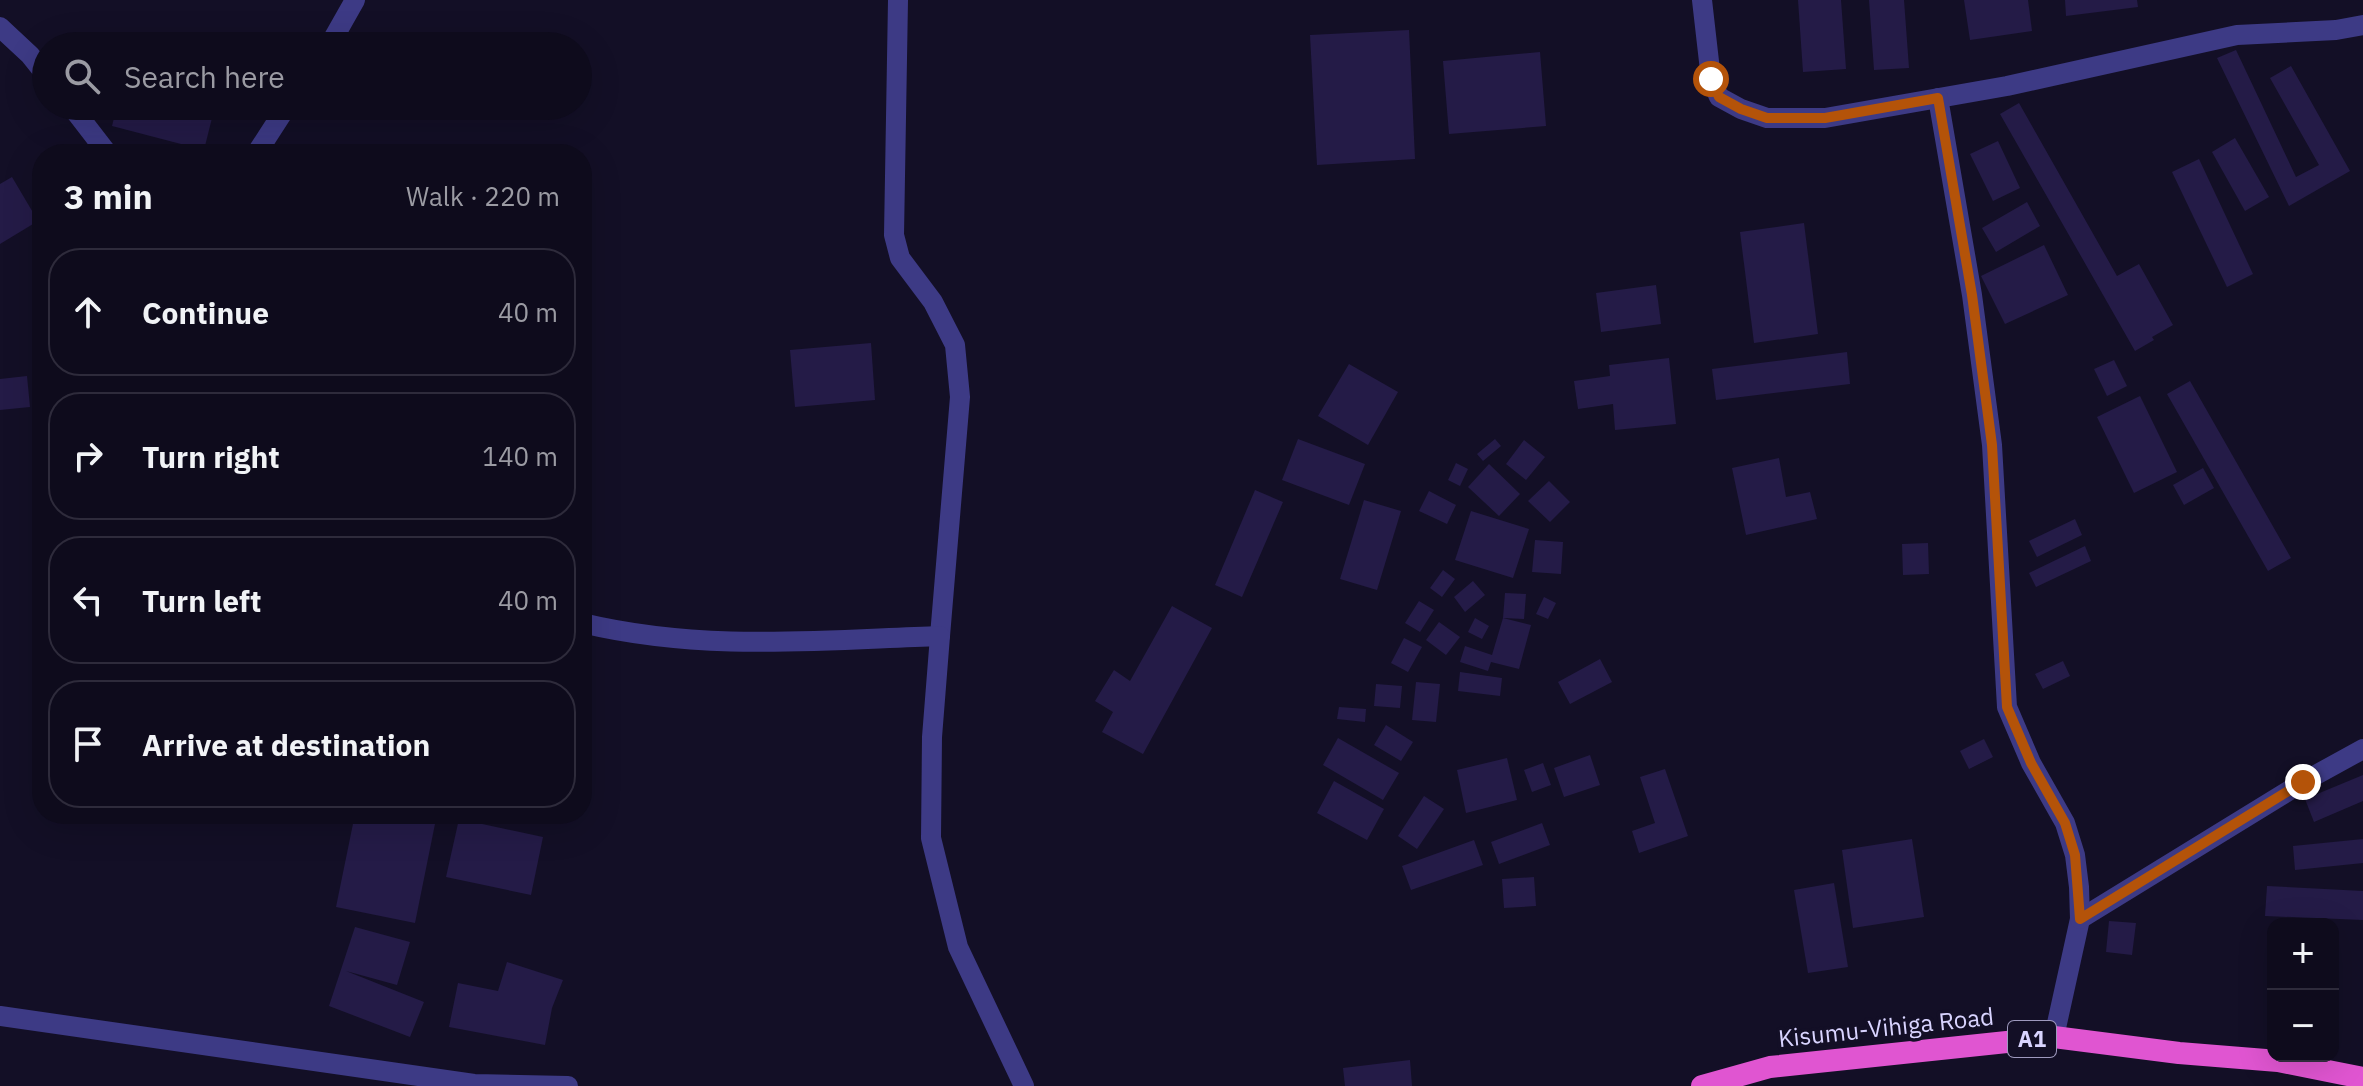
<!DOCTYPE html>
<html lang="en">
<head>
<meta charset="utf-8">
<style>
	:root { --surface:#0e0b1c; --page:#1c1929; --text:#f1f3f6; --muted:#9b9ba3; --line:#2e2b3b }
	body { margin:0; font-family:"IBM Plex Sans",sans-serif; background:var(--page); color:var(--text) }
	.controls { position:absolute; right:24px; bottom:24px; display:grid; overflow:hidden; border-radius:16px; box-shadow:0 8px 32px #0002 }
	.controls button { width:72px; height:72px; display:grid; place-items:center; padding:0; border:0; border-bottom:2px solid var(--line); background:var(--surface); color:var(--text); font:40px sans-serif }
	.stop { position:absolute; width:24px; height:24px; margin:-18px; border:6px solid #b45309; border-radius:50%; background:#fff }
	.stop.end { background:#b45309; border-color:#fff; box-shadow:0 2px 8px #0008 }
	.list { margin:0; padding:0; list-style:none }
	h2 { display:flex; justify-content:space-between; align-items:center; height:104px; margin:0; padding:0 32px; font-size:34px }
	h2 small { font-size:26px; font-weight:400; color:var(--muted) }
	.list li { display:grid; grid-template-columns:52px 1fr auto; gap:24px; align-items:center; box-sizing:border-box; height:128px; margin:0 16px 16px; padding:0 16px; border:2px solid var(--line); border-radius:32px }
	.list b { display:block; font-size:30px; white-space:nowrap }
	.list em { font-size:26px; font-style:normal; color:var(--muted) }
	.icon { flex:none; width:44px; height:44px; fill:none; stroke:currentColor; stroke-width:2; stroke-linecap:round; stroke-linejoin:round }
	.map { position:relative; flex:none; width:2363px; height:1086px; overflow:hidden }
	.search { position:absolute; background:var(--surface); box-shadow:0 8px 32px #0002; left:32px; top:32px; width:560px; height:88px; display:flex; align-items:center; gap:20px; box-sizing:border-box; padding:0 28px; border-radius:44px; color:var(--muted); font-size:30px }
	.panel { position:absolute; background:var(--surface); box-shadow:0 8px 32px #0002; left:32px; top:144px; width:560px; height:680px; border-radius:32px }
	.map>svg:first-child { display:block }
</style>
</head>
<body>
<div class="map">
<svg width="2363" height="1086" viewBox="0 0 2363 1086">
	<rect width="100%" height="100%" fill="#130f26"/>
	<g fill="#241b47">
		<path d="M1798,0H1841L1846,69L1803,72Z"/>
		<path d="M1869,0H1904L1909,68L1874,70Z"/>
		<path d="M1964,0H2028L2032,31L1970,40Z"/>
		<path d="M2065,0H2137L2138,7L2066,16Z"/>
		<path d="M1409,30L1415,159L1317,165L1310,35Z"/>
		<path d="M2236,50L2296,177L2319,165L2270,78L2291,66L2350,171L2289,206L2217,58Z"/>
		<path d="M1540,52L1546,126L1449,134L1443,61Z"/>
		<path d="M2019,103L2117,276L2139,264L2173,325L2152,337L2154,340L2135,351L2000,114Z"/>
		<path d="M117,106H215L204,150L112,126Z"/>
		<path d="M2235,138L2269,197L2245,211L2212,152Z"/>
		<path d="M1998,141L2020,188L1993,201L1970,154Z"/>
		<path d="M2199,159L2253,274L2227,287L2172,172Z"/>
		<path d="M12,177L38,221L0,244V184Z"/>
		<path d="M2027,202L2040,226L1996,252L1982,228Z"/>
		<path d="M1804,223L1818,334L1754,343L1740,232Z"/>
		<path d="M2044,245L2068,295L2005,324L1981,276Z"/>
		<path d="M1656,285L1661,324L1601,332L1596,293Z"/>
		<path d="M871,343L875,400L795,407L790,350Z"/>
		<path d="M1847,352L1850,384L1716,400L1712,369Z"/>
		<path d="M1669,358L1676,424L1615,430L1613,404L1578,409L1574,381L1610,376L1609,365Z"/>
		<path d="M2114,360L2127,386L2107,396L2094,369Z"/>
		<path d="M1349,364L1398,392L1368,445L1318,416Z"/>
		<path d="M27,376L30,407L0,410V379Z"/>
		<path d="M2190,381L2291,558L2268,571L2167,394Z"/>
		<path d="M2140,396L2177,472L2134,493L2097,417Z"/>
		<path d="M1298,439L1365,464L1349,505L1282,480Z"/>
		<path d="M1495,439L1501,446L1483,461L1477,454Z"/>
		<path d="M1524,440L1545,457L1526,480L1506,464Z"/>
		<path d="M1779,458L1786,497L1810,492L1817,519L1746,535L1732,468Z"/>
		<path d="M1456,463L1468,469L1460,486L1448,480Z"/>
		<path d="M1489,464L1520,494L1499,516L1468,487Z"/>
		<path d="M2203,468L2214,488L2184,505L2173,485Z"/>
		<path d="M1549,481L1570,502L1550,522L1528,501Z"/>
		<path d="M1255,490L1283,502L1242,597L1215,585Z"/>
		<path d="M1429,491L1456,505L1447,524L1419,511Z"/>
		<path d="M1364,500L1401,511L1377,590L1340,579Z"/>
		<path d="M1471,511L1529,529L1513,578L1455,560Z"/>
		<path d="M2075,519L2082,535L2037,557L2029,541Z"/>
		<path d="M1535,540L1563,542L1561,574L1532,572Z"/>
		<path d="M1928,543L1929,574L1903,575L1902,544Z"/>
		<path d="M2085,546L2091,561L2036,587L2029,573Z"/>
		<path d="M1443,570L1455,579L1442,597L1430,588Z"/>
		<path d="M1473,581L1485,595L1465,612L1454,597Z"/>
		<path d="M1505,593L1526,594L1524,619L1503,618Z"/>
		<path d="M1544,597L1556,603L1548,619L1536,614Z"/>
		<path d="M1419,601L1434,610L1420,632L1405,623Z"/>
		<path d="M1172,606L1212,628L1143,754L1102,732L1113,712L1095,701L1114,670L1130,681Z"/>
		<path d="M1475,618L1489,626L1482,639L1468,632Z"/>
		<path d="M1503,618L1531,625L1519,669L1491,662L1488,671L1460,662L1465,646L1492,655Z"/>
		<path d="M1439,622L1460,637L1446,655L1426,640Z"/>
		<path d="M1404,638L1422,647L1408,672L1391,663Z"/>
		<path d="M1600,659L1612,682L1570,704L1558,682Z"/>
		<path d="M2063,661L2070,676L2043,689L2035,674Z"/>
		<path d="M1460,672L1502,678L1500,696L1458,691Z"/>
		<path d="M1416,682L1440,684L1436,722L1412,720Z"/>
		<path d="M1376,684L1402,686L1400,708L1374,706Z"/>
		<path d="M1339,707L1366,709L1365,722L1337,719Z"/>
		<path d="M1386,725L1413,742L1401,761L1374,745Z"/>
		<path d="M1338,738L1399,773L1383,800L1323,765Z"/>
		<path d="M1984,739L1993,757L1969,769L1960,751Z"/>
		<path d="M1590,755L1600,785L1564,797L1554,768Z"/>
		<path d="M1507,758L1517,800L1466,813L1457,770Z"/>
		<path d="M1543,763L1551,785L1532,792L1524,770Z"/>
		<path d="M1665,769L1688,836L1639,853L1632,831L1655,823L1640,777Z"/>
		<path d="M2363,775V801L2314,822L2305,799Z"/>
		<path d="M1334,781L1384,809L1367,840L1317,813Z"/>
		<path d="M1424,796L1444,809L1417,849L1398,836Z"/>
		<path d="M355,814H437L415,923L336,907Z"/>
		<path d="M459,819L543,837L531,895L446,877Z"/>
		<path d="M1542,823L1550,845L1499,864L1491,842Z"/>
		<path d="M1912,839L1924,917L1853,928L1842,850Z"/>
		<path d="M2363,839V863L2295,870L2293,846Z"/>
		<path d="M1474,840L1483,865L1411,890L1402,866Z"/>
		<path d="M1534,877L1536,906L1504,908L1502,879Z"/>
		<path d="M1834,883L1848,967L1808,973L1794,890Z"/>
		<path d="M2267,886L2363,891V920L2265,916Z"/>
		<path d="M2109,921L2136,923L2132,955L2106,952Z"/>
		<path d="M355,927L410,942L397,985L346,971L424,1002L410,1037L329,1006Z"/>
		<path d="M507,962L563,980L552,1008L545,1045L449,1027L458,983L498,991Z"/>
		<path d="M1410,1060L1412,1086H1345L1343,1068Z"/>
	</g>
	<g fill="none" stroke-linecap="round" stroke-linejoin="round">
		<g stroke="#3d3a85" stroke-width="20">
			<path d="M898,0L894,235L900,258L933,302L955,345L960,397L940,636"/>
			<path d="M1702,0L1711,79L1719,97L1741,109L1767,118H1825L2007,86L2237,35L2336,30L2363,25"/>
			<path d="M329,46L355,0"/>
			<path d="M1938,98L1972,295L1992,445L2007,707L2031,763L2065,823L2075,855L2079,887L2080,919L2054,1037"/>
			<path d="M256,154L287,106"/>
			<path d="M2080,919L2303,782L2363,749"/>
		</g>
		<g stroke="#3d3a85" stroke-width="20">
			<path d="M0,27L30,55L46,75"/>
			<path d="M71,106L108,154"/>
			<path d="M582,623C703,652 818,640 940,636L932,737L931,838L958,947L1024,1086"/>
			<path d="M0,1016L474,1084L568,1086"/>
		</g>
		<path stroke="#e055d1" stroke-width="22" d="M1702,1086L1770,1067L2054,1037L2179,1053L2278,1061L2363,1078"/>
	</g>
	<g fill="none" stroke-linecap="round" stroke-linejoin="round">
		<path stroke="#b45309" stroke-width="10" d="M1711,79L1719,97L1741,109L1767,118H1825L1938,98L1972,295L1992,445L2007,707L2031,763L2065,823L2075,855L2080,919L2303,782"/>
	</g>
	<g text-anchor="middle" stroke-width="7" stroke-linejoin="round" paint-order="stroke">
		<rect fill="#130f26" stroke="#9e99be" stroke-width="2" x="2008" y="1021" width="48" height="36" rx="6"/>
		<g font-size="22" font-weight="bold" fill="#d9d4ff">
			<text x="2032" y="1047">A1</text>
		</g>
		<g font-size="24" fill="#d9d4ff" stroke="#130f26">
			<text transform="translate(1886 1028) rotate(-6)" y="8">Kisumu-Vihiga Road</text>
		</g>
	</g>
</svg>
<div class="controls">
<button>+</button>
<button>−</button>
</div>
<div class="stop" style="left:1711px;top:79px"></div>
<div class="stop end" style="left:2303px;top:782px"></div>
<div class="search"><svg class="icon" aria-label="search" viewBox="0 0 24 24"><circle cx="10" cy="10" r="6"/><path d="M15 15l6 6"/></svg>Search here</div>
<section class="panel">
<h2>3 min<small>Walk · 220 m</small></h2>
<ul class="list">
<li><svg class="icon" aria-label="ahead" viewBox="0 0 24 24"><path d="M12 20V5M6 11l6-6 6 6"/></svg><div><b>Continue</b></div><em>40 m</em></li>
<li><svg class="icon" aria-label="right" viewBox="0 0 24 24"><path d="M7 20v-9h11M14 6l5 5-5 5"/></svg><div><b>Turn right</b></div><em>140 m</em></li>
<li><svg class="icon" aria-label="left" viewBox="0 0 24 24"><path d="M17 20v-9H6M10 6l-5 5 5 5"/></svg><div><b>Turn left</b></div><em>40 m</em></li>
<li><svg class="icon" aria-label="arrive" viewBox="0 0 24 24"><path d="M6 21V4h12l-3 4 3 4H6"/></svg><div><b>Arrive at destination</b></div></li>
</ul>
</section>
</div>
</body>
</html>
